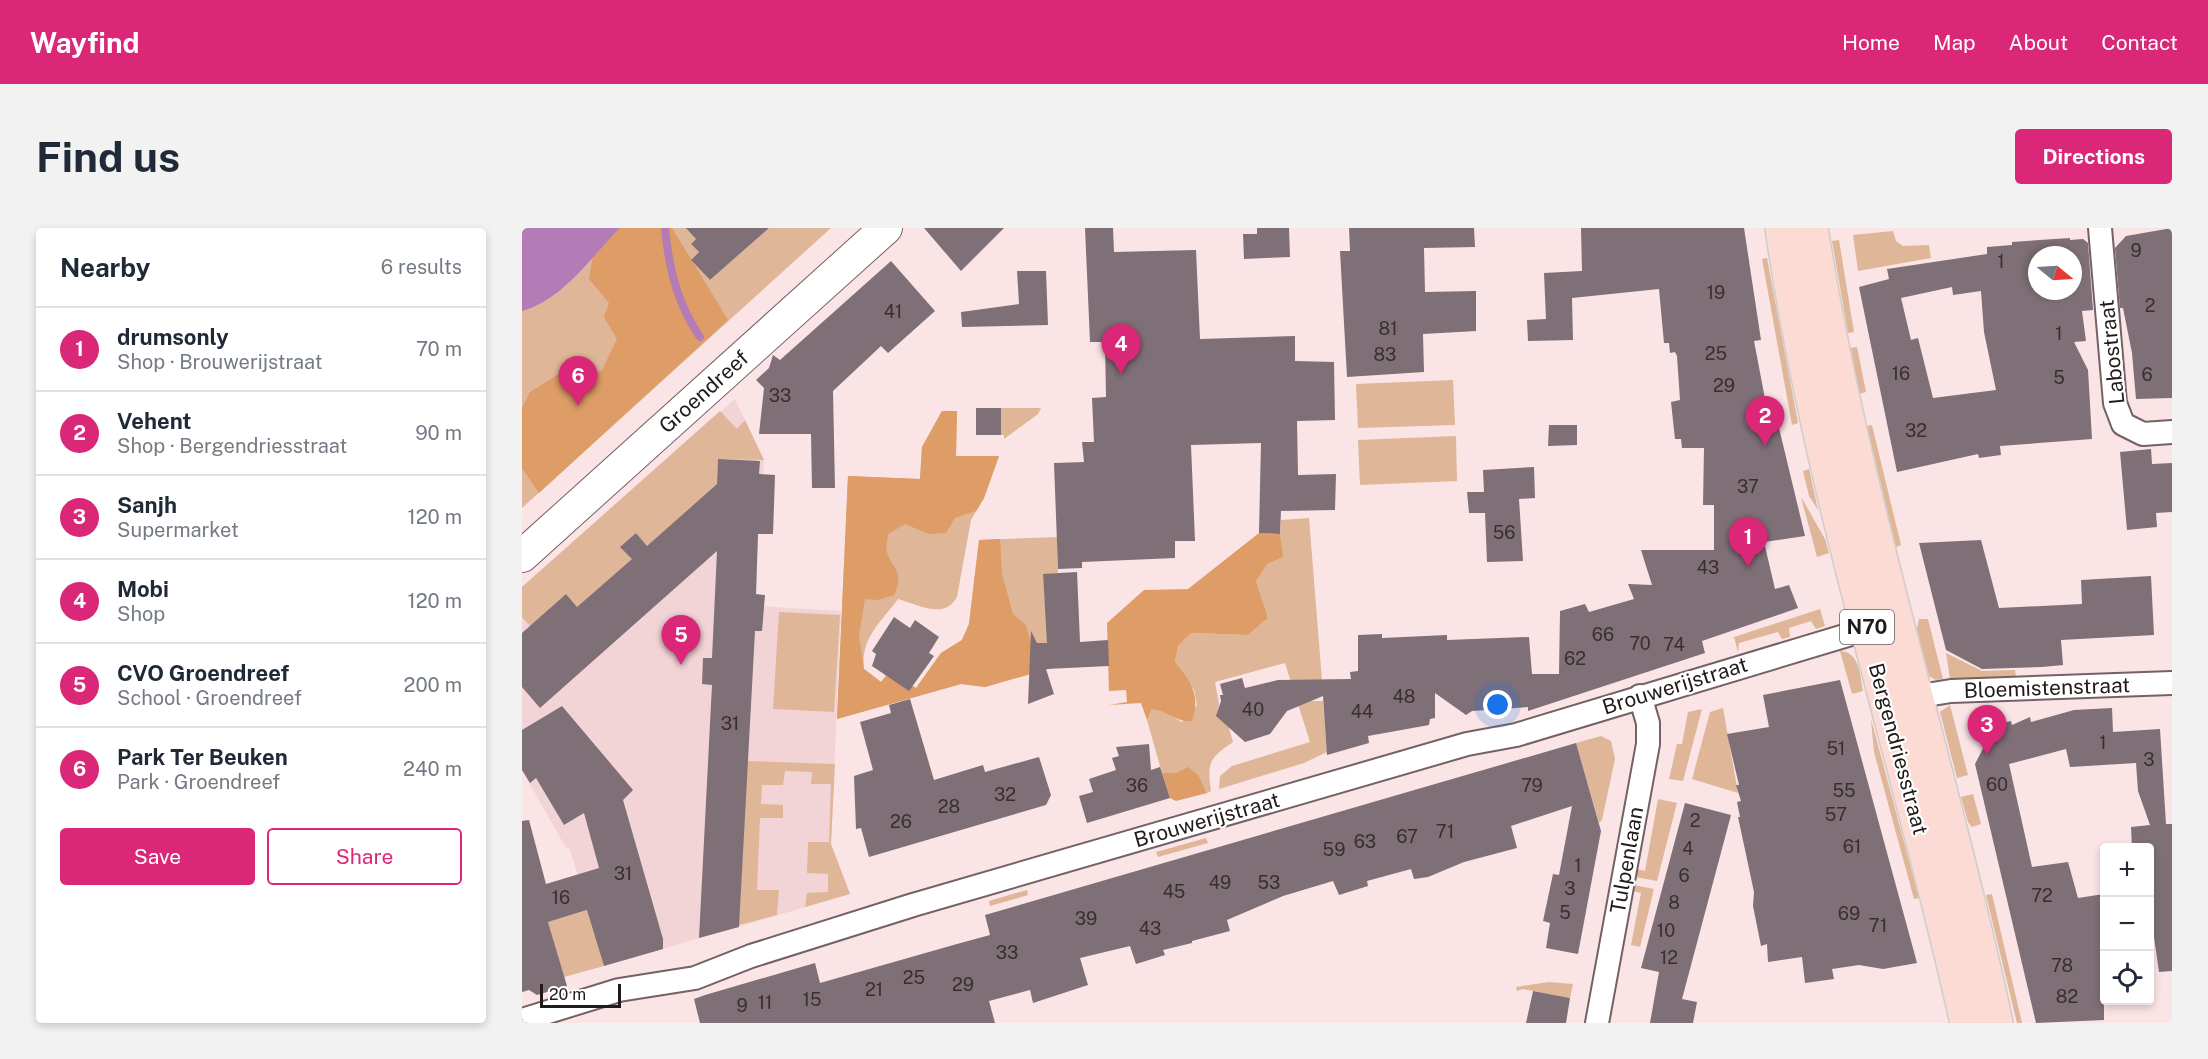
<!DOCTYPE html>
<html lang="en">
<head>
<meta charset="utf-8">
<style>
	:root { --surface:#fff; --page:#f2f2f3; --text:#1f2937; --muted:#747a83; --line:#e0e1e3; --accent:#db2777 }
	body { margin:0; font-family:"Public Sans",sans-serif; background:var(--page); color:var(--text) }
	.controls { position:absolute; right:18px; bottom:18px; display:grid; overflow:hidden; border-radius:6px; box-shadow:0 3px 9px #0003 }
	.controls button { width:54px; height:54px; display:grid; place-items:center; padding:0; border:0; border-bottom:2px solid var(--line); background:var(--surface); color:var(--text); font:30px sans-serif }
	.compass { position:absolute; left:1506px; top:18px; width:54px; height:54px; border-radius:50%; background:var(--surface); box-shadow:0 3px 9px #0003; rotate:108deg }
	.scale { position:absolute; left:18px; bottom:15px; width:81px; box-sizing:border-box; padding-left:6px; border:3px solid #211a1a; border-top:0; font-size:16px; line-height:21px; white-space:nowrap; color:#211a1a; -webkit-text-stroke:4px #fff; paint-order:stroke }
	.you { position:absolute; left:976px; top:477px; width:21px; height:21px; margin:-15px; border:4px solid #fff; border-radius:50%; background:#1a73e8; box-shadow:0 0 0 9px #1a73e833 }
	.badge { display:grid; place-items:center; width:39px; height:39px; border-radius:50%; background:var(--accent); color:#fff; font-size:20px; font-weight:700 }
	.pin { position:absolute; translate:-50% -50px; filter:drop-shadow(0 2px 3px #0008) }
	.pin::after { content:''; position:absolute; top:32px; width:21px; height:18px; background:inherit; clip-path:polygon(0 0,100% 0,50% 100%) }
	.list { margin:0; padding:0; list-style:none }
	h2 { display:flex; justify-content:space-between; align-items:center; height:78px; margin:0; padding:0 24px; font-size:26px }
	h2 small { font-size:20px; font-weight:400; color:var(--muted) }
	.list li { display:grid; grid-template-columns:39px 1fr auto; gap:18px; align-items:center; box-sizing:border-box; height:84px; padding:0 24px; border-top:2px solid var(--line) }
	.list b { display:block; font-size:22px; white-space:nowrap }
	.list p { margin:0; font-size:20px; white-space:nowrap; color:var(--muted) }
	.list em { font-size:20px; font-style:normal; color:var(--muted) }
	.actions { display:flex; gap:12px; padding:18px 24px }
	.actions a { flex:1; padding:14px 0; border:2px solid var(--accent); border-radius:6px; text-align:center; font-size:21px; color:var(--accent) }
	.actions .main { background:var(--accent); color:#fff }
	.icon { flex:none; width:33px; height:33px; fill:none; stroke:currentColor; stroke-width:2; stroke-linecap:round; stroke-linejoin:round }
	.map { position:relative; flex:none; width:1650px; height:795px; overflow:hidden; border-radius:6px }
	header { display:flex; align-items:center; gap:36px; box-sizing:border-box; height:84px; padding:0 30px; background:var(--accent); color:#fff }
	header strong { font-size:28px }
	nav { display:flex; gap:33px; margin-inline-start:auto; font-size:21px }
	.intro { display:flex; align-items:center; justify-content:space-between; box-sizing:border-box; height:144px; padding:0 36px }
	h1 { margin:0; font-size:42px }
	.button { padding:15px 27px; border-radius:6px; background:var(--accent); color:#fff; font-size:21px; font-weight:700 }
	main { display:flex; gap:36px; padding:0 36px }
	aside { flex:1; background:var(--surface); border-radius:6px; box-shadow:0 3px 9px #0003 }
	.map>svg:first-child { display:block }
</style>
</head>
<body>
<header>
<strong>Wayfind</strong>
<nav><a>Home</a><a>Map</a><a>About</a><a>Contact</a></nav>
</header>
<div class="intro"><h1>Find us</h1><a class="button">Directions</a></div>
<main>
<aside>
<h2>Nearby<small>6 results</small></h2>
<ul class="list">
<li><span class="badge">1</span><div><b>drumsonly</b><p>Shop · Brouwerijstraat</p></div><em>70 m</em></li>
<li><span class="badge">2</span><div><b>Vehent</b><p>Shop · Bergendriesstraat</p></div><em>90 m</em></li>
<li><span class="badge">3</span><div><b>Sanjh</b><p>Supermarket</p></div><em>120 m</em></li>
<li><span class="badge">4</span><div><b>Mobi</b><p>Shop</p></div><em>120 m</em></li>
<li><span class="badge">5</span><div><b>CVO Groendreef</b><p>School · Groendreef</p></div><em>200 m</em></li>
<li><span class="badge">6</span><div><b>Park Ter Beuken</b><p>Park · Groendreef</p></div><em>240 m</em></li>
</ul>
<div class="actions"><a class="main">Save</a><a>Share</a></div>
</aside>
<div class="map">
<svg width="1650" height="795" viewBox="0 0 1650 795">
	<rect width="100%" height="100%" fill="#fae4e6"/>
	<path fill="#f2d4d7" d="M213,171L242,232L241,246L253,247L251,306H236L234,378L319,383L309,616L328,666L82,738L48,621L44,620L0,542V359Z"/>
	<g fill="#dfb697">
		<path d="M0,0H166L174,11L169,16L177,24L169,32L188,52L247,0H309L0,280Z"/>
		<path d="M1371,3L1374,13L1381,18L1407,17L1409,30L1336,43L1331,7Z"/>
		<path d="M1317,12L1332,104L1326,105L1310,13Z"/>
		<path d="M1245,30L1276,195L1270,197L1240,31Z"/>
		<path d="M1335,119L1344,164L1337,166L1329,120Z"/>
		<path d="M931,152L933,197L836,200L834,156Z"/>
		<path d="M479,180H519L516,186L482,211V207H479Z"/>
		<path d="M198,183L215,201L223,192L242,232L196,231L195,256L125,318L114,305L99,318L110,331L55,379L44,366L28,380L19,411L0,389V359Z"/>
		<path d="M420,183H435L434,228H477L462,270L449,292L435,369C422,392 397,377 376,371C359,394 338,411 342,441L359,454L368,443L394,460L419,425L440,412L447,396L457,312L535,309L536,345L521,347L523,376L537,375L540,437L463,459L439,456L315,491L326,248L398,251L400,219Z"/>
		<path d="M1350,197L1379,317L1374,319L1345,198Z"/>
		<path d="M934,208L935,253L838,257L836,212Z"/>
		<path d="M1287,241L1296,282L1287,268L1281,243Z"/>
		<path d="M1279,269L1303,311L1307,325L1295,329Z"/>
		<path d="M787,290L800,452H788L790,473H801L805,524L782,535L697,561L698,548L710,538L788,514L763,435L693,454L697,476L695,489L705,493L711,514C687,530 685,535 689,563L685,565L677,548L640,545L625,492L630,481H638L660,494L675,477L672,462L653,434L656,418L669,405L726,407L746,390L734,353L758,306L759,292Z"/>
		<path d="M1298,381L1303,398L1294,401L1289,393L1267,400L1268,409L1260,411L1256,404L1217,415L1216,424L1212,409Z"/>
		<path d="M257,384L318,387L312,484L251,481Z"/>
		<path d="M1397,391H1406L1421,451L1414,452L1407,448L1395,401Z"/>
		<path d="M1318,423C1338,424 1338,447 1341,463L1330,466Z"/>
		<path d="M1424,425L1460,443L1493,442L1494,448L1428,451Z"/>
		<path d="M1428,477L1446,547L1435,550L1418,484Z"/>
		<path d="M1201,480L1216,565L1170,551L1188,484Z"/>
		<path d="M1180,481L1161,553L1147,551L1155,516H1160L1166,484Z"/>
		<path d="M1349,491L1397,670L1392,671L1352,524Z"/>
		<path d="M1079,508L1089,513L1093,531L1080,592L1077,595L1054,515Z"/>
		<path d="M225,533L313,536L309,616L328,666L283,679L285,665L306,664V646L285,645L286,614H307L309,556H289L290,544L263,543L261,557H240L239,576L261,577V590H238L235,662H257L255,687L217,697Z"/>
		<path d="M1451,566L1459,596L1450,599L1446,594L1439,569Z"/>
		<path d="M1136,571L1155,575L1135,653L1113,649L1114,641L1123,643Z"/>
		<path d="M684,610L686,615L636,629L634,624Z"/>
		<path d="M1112,657L1132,661L1118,719L1109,717L1119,665L1110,663Z"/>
		<path d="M505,662L506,667L468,678L467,673Z"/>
		<path d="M1470,666L1500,795H1495L1464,667Z"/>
		<path d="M66,682L82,738L42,749L26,694Z"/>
		<path d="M1027,754L1051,756L1048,770L1001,761L995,763L994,759Z"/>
	</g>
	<g fill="#de9c66">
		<path d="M98,0H150L206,92L17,265L0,240V180L8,164L48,139L79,144L95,111L82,89L87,75L67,51L71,28Z"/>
		<path d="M420,183H435L434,228H477L462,270L454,283L433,290L424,305L407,306L383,296L366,306L364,321C369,342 384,342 372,367L356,372L343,371L337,407L342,441L359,454L368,443L394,460L419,425L440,412L447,396L457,312L478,311L480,346L491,386L504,397L509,415L540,437L463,459L439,456L315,491L326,248L398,251L400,219Z"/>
		<path d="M737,305L758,306L761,329L745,336L734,353L746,390L726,407L669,405L656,418L653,434C669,454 679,467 670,493C655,495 645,482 630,481L625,492L619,475L587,477L605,474L604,462L587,463L585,395L622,362L666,361Z"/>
		<path d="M666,539L677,548L685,565L654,573L648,570L640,545H654Z"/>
	</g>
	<path fill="#b37cb7" d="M0,0H98C69,29 41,72 0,83Z"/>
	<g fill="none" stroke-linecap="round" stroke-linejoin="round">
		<path stroke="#b37cb7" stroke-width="8" d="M143,0C147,41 155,75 178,109"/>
	</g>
	<g fill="#7f6f77" fill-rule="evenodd">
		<path d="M164,0H247L188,52L169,32L177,24L169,16L174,11Z"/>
		<path d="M402,0H482L439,43Z"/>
		<path d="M563,0H591L592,24L674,22L678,111L773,108V133L812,134L813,192L775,193L776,247L814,246L813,282L759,283L758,306L737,305L739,215L669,217L673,313H653V330L560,334V340L536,341L532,235L562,234L560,214H572L570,170L584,169L583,114H568Z"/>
		<path d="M735,0H767L768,29L722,31L721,6H735Z"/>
		<path d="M827,0H952L953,19L902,20L903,64L954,63V103L901,106L902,144L825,149L818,23H828Z"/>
		<path d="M1059,0H1222L1239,112L1232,113L1244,176L1251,175L1283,308L1242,314L1253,361L1267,357L1276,380L1180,413L1183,425L1006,483V479L950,483L944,487L913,465V490L908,491L907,497L846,508L847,515L805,527L801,468L765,483L748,506L723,514L694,488L699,473L698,467H701L698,456L720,450L723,460L756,452L829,451L828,444L836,443V407L860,406V410L925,407V412L1007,409L1010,446H1037L1038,383L1063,376L1067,384L1112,371L1106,356L1130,357L1119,322H1192V277H1181L1182,220H1160L1159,211H1153L1149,174L1158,172L1155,128L1153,124L1148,125L1147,115H1142L1137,61L1050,70L1051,112L1006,113L1005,92L1024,91L1022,45L1060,43Z"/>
		<path d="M1650,0V170L1614,171L1610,125L1601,80H1598L1593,20L1604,8Z"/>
		<path d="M1548,10V12L1561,11L1566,15L1571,82L1560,83L1564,113L1552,114L1566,142L1570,211L1478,218L1479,227L1457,230L1456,226L1375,244L1337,59L1367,51L1365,41L1465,26V19L1490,17V14ZM1515,27H1551V63H1515ZM1430,59L1431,67L1459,63L1462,104L1474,162L1411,170L1396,110L1389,112L1379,70Z"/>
		<path d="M369,33L413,83L366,125L359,118L311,163L313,260H290L289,206H237L242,160L234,152L247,140L251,127L258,132Z"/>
		<path d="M495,43H524L526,97L440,99L439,84L497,76Z"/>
		<rect x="454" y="180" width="25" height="27"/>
		<path d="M1027,197H1055V217L1026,218Z"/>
		<path d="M1629,221L1630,236L1650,235V284L1634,285L1635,299L1605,302L1598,224Z"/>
		<path d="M196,231L238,233L237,246L253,247L251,306H236L234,366L243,367L240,403H233L217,699L177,710L190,457L180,456L181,430H190L195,323L18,480L0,459V405L44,366L55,379L110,331L98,319L114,305L125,318L195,256Z"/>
		<path d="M1012,239L1013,270L997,271L1001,333L965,334L963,285H947L945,264H962L961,242Z"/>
		<path d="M1459,312L1477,380L1560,376L1559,352L1629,348L1632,407L1539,412L1541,437L1520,439L1460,441L1424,422L1397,315Z"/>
		<path d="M555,344L558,414L586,412L587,438L524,441L532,466L506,476L509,403L515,415H525L521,346Z"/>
		<path d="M372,389L388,400L393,392L417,409L407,425L412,428L387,463L350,438L354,426L350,423Z"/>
		<path d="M1318,452L1395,735L1361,741L1337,737L1310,741L1312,751L1283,755L1280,729L1246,734L1245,716L1239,718L1231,678L1232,664L1216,589H1218L1215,574L1219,573L1214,557H1217L1205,506L1247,499L1241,467Z"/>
		<path d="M388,471L412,552L461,537L463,544L517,529L529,567L524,577L347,629L339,600L334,601L332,548L351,542L338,494L369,485L367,477Z"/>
		<path d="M40,478L111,562L101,572L141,711V721L82,738L65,682L26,694L45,758L15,767L7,762L0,764V593L7,592L24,656L77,640L62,585L42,597L14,550L8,555L0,542V502Z"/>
		<path d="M1590,480L1591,504L1638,501L1644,596H1650V743L1637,744L1628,681V620H1610L1609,599L1628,597L1616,563L1614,535L1548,539L1544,521L1487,536L1510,639L1546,634L1556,670L1582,666V792L1514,795L1453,536L1473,497L1489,493L1490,497L1508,489L1509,494L1552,482Z"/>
		<path d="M1054,515L1079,603L1056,726L1024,720L1028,695L1021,693L1031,646L1037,647L1050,578L989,598L995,620L942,634L906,649L892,651L889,641L845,653L846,658L817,667L811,653L761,668L705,692L708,703L670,713V715L641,722L643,727L614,736L608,718L558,730L566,757L511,775L508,762L467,773L473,795H178L172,771L183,767L293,735L298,755L435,716L468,707L463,687Z"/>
		<path d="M627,516L629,542L638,539L648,570L565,595L557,568L571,564L567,551L594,542L590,530L597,528L594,519Z"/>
		<path d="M1163,575L1209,587L1160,771L1175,774L1171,795H1128L1137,744L1119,740Z"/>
		<path d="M1011,763L1048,770L1044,795H1004Z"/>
	</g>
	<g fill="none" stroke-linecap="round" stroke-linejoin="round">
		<defs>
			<g id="street">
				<path d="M1578,0L1593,175L1601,196L1621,206L1650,204"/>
				<path d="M1380,471L1429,463L1650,455"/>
				<path d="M0,792L97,762L173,750L229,728L391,677L945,516L994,507L1359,397"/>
				<path d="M1075,795L1126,516V495L1118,468"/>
			</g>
			<path id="secondary" d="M0,328L364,0"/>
			<g id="primary">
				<path d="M1260,0C1299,270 1386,529 1445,795"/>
				<path d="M1289,0C1331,270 1417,529 1474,795"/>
			</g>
		</defs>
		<use href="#street" stroke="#746163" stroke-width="26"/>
		<use href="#secondary" stroke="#746163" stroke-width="34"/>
		<use href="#primary" stroke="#cecdcd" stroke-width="36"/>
		<use href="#street" stroke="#fff" stroke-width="22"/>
		<use href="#secondary" stroke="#fff" stroke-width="32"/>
		<use href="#primary" stroke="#fbdbd3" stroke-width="33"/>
	</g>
	<g text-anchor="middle" stroke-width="4.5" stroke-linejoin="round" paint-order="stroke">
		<g font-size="18" fill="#382f31">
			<text x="1614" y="29">9</text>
			<text x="1479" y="40">1</text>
			<text x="1194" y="71">19</text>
			<text x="1628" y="84">2</text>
			<text x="371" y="90">41</text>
			<text x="866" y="107">81</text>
			<text x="1537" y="112">1</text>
			<text x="1194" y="132">25</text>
			<text x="863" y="133">83</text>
			<text x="1379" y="152">16</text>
			<text x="1625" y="153">6</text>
			<text x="1537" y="156">5</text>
			<text x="1202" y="164">29</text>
			<text x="258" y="174">33</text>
			<text x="1394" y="209">32</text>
			<text x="1226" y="265">37</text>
			<text x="982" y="311">56</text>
			<text x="1186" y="346">43</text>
			<text x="1081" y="413">66</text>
			<text x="1118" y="422">70</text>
			<text x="1152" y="423">74</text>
			<text x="1053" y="437">62</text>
			<text x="882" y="475">48</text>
			<text x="731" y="488">40</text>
			<text x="840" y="490">44</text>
			<text x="208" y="502">31</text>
			<text x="1581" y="521">1</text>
			<text x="1314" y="527">51</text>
			<text x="1627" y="538">3</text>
			<text x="1475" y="563">60</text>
			<text x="615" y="564">36</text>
			<text x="1010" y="564">79</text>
			<text x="1322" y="569">55</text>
			<text x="483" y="573">32</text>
			<text x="427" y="585">28</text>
			<text x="1314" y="593">57</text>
			<text x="1173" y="599">2</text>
			<text x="379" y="600">26</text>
			<text x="923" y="610">71</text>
			<text x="885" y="615">67</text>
			<text x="843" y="620">63</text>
			<text x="1330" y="625">61</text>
			<text x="1166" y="627">4</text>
			<text x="812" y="628">59</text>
			<text x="1056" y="644">1</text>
			<text x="101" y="652">31</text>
			<text x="1162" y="654">6</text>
			<text x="698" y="661">49</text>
			<text x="747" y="661">53</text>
			<text x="1048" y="667">3</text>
			<text x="652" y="670">45</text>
			<text x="1520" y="674">72</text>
			<text x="39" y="676">16</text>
			<text x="1152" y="681">8</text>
			<text x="1043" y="691">5</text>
			<text x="1327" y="692">69</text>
			<text x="564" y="697">39</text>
			<text x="1356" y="704">71</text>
			<text x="628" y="707">43</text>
			<text x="1144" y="709">10</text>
			<text x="485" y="731">33</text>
			<text x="1147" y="736">12</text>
			<text x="1540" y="744">78</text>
			<text x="392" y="756">25</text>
			<text x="441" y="763">29</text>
			<text x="352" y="768">21</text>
			<text x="1545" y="775">82</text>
			<text x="290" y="778">15</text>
			<text x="243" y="781">11</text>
			<text x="220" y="784">9</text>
		</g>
		<rect fill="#fff" stroke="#645f5f" stroke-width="1.5" x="1318" y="382" width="54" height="34" rx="4.5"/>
		<g font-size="20" font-weight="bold" fill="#211a1a">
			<text x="1345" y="406">N70</text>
		</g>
		<g font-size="21" fill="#211a1a" stroke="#fff">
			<text transform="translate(1590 124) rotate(-96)" y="7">Labostraat</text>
			<text transform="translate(182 164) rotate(-42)" y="7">Groendreef</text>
			<text transform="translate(1153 458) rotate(-17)" y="7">Brouwerijstraat</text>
			<text transform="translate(1525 460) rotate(-2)" y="7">Bloemistenstraat</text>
			<text transform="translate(1376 521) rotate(75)" y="7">Bergendriesstraat</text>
			<text transform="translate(685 592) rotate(-16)" y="7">Brouwerijstraat</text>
			<text transform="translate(1105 632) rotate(-80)" y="7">Tulpenlaan</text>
		</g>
	</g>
</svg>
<div class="controls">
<button>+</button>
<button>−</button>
<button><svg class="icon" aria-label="locate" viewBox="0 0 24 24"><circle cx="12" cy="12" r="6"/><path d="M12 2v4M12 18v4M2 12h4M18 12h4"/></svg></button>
</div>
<svg class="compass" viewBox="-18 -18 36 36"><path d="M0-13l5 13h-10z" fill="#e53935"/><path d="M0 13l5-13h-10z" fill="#747a83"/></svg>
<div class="scale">20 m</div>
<div class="you"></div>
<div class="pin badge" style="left:1226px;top:339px">1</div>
<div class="pin badge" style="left:1243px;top:218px">2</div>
<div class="pin badge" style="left:1465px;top:527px">3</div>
<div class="pin badge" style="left:599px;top:146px">4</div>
<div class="pin badge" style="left:159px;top:437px">5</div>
<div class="pin badge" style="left:56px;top:178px">6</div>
</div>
</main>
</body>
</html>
